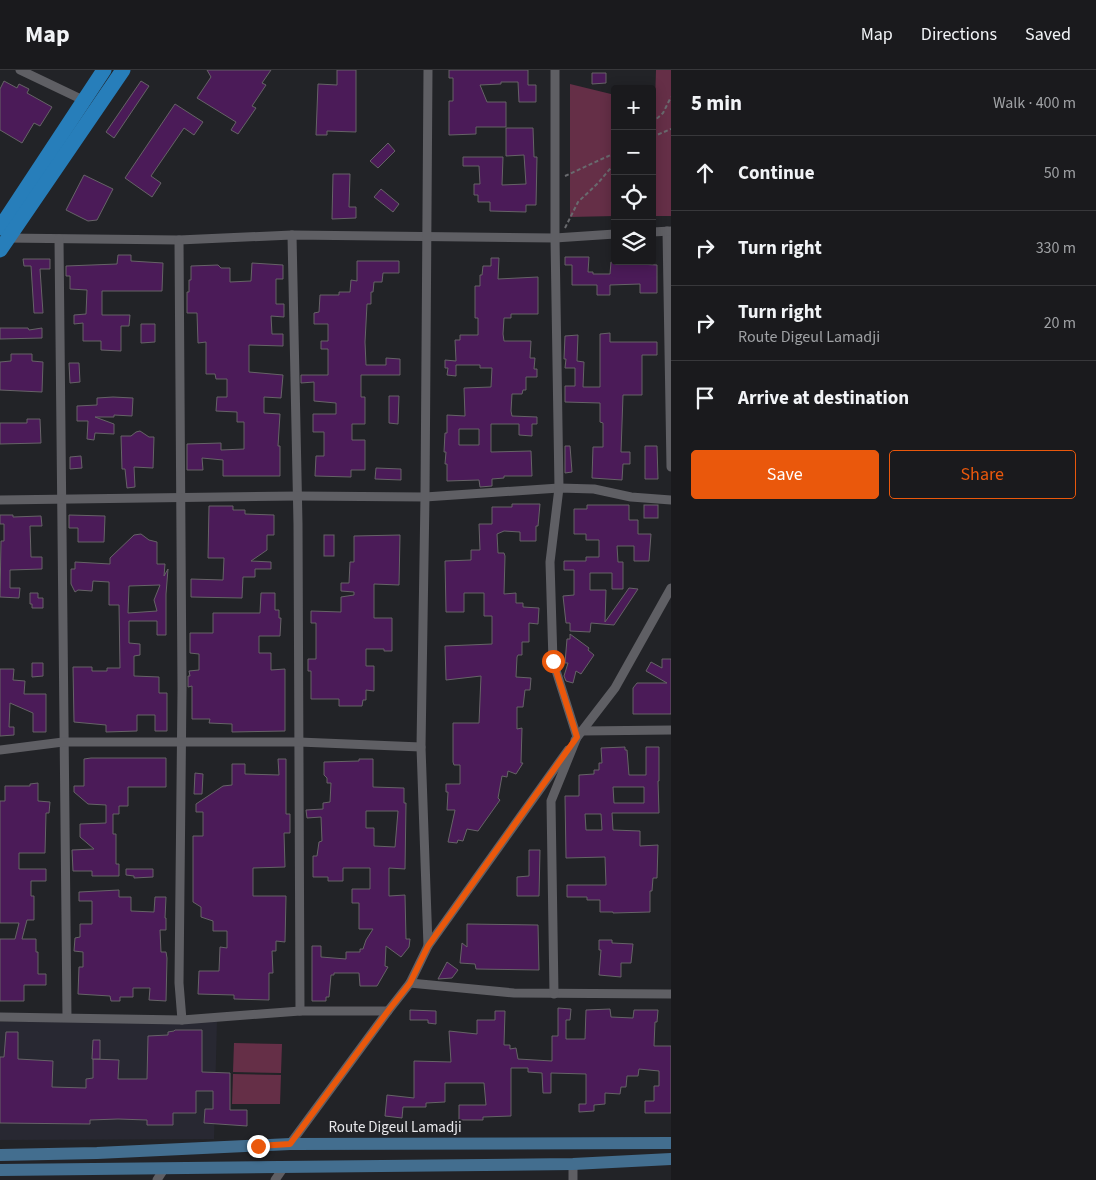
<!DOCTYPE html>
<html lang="en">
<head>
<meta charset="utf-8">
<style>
	:root { --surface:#1a1a1d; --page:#27272a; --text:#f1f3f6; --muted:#9fa1a4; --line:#38383b; --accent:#ea580c }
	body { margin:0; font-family:"Source Sans 3",sans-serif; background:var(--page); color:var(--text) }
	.controls { position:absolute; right:15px; top:15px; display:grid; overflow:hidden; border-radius:5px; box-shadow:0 2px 12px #0003 }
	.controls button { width:45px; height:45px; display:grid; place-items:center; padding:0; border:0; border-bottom:1px solid var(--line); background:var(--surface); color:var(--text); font:25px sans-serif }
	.stop { position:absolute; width:15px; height:15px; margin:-11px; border:4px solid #ea580c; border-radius:50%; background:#fff }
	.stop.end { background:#ea580c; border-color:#fff; box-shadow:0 1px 5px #0008 }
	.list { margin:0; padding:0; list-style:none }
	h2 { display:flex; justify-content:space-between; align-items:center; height:65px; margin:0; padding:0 20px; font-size:21px }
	h2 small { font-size:16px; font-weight:400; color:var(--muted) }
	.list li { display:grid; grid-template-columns:32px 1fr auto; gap:15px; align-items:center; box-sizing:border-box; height:75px; padding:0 20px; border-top:1px solid var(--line) }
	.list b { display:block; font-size:19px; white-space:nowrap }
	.list p { margin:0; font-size:16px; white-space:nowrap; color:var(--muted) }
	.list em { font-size:16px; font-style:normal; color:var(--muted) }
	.actions { display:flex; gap:10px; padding:15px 20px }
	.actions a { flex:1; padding:11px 0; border:1px solid var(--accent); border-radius:5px; text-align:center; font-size:18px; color:var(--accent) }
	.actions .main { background:var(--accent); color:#fff }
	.icon { flex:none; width:28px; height:28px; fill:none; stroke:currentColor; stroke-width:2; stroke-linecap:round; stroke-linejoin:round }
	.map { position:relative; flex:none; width:671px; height:1110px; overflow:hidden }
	header { display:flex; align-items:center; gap:30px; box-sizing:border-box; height:70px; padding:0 25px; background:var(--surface); border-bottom:1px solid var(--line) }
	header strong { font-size:24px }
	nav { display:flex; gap:28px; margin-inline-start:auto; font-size:18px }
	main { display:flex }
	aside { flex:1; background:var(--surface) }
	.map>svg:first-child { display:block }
</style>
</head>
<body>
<header>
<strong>Map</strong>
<nav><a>Map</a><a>Directions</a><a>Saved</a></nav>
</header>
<main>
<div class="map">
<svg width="671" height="1110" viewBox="0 0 671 1110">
	<rect width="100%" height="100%" fill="#222327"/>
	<path fill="#282832" d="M217,950L214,1069L0,1070V952Z"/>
	<g fill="#652f47">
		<path d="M656,0H671V146H652V35H655Z"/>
		<path d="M570,14L615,25V146L570,147Z"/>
		<path d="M234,973L282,974L281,1003L233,1002Z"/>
		<path d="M233,1004L281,1005L280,1034H232Z"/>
	</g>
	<g fill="#4b1b58" stroke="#666367" fill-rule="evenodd">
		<path d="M207,0H271L262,13L266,15L252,36L256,38L238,64L231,60L236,52L197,28L211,7Z"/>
		<path d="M337,0H356V62L327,61V65H316L318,14L337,15Z"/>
		<path d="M449,0H528V15H536V32H519L518,12H501V14L480,15L487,32H506V57H476V64L449,65V31H453V8H449Z"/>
		<path d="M592,3H606V13L592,14Z"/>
		<path d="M4,11L17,18L19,14L29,19L27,23L52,37L40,56L34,53L22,73L0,60V19Z"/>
		<path d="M141,11L149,16L114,68L106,62Z"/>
		<path d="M175,34L203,52L194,65L184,58L151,106L161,113L152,127L125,108Z"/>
		<path d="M506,58H533L534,87H537L536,135H526V142L490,141V132H478V125H474V114H480L479,96H463V87H503L502,115L526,114L524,85L506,86Z"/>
		<path d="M388,73L395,81L378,98L370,91Z"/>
		<path d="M333,104H350L349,137H356V148L332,149Z"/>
		<path d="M84,105L113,119L97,150L88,151L66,140Z"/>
		<path d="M381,119L399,134L393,142L374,127Z"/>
		<path d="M118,185H131V191L163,193L162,221H102V245H130L129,256H121V281L101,280V271H83V253L74,254V245L86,244L87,220L70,219V206H66V196L117,194Z"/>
		<path d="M565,187H589L588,202H593V204H610L611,192L638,191V194L657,195V223H640V214L610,215V225H597V215H572V195H565Z"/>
		<path d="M491,188H499L498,209L538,207V244H511V248H504L503,264L504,271H531L530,288H535L534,299H537V307H526V320H523L522,324H512L511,341L512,346L537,347V354H532V366L519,365V354H491V382L531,381L532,406H504V408L492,409V416L480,417L479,410L447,411V394H445L446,382H444L445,363H447V345L465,346L464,318L491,317L492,298H480V295H456V306L447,305L448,298H445V290L456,291L455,270H460V265H478V248H475V216H480V205H482L483,196H491ZM459,359H479V375H459Z"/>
		<path d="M23,189H50V199H40L43,243H34L31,196H24Z"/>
		<path d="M357,191H399V203H383L382,212H374L373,222H371V234H367L365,272L366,295H386V288L400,289V305H361V327H365V354H352V370H365V400H351V407L315,406L316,386H324V362H313V344H336V333L314,331V312L301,313V305H328V279H321V271H328V254H314V243L319,242L320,225H339V222H350L351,210L357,211Z"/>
		<path d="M252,193L283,195V209H276V234H284V247L271,246L272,264H283V276L249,275V302L283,305L281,328L264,327V343L280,344L278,376H280V406H223V390L202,388L203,400H187V374L221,373V380L244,379V352H237V342L216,341L217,327H227V309H216L215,304H206V272L198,273L197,243H187V222H189V210H191V196L218,195L221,198H230V212L251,211Z"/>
		<path d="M141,254H155V272L141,273Z"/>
		<path d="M0,258H28L29,260L42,258V268L0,269Z"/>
		<path d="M610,263V272H657V285H642V325H623L621,382H630V394H623L622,410L592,408L593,377H603V353L600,352V333L565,332V316H575V298H565L566,289H564L565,266L578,265L577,291L584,292L583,317H600V264Z"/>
		<path d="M11,284H32V291L43,292L42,322L0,320V292L11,291Z"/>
		<path d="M69,293H79L80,312L70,313Z"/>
		<path d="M389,326H399L398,354L389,353Z"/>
		<path d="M113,327L133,328L132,346L114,345V347H95L114,354V364L95,363L94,370L87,369L88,351H77V336L97,335V328Z"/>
		<path d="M27,349H40L41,373L0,374V353H27Z"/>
		<path d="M140,361L149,367H154L153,398L134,397L135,417L127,418L125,399H122L121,366H131L136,362Z"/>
		<path d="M565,376H570L572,402L565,403Z"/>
		<path d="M645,376H657L658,409H645Z"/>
		<path d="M81,386L82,398L70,399V387Z"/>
		<path d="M376,398L401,399V410L375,409Z"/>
		<path d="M512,434H540L538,456H536V471H520V462L504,461L497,464L498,483H504L505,486L504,524L516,523V533H523V537L539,538L538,554L529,553V572H522V585H518L517,587L516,607L531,608L530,620H525L523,637H517V659L522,658L521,693H523L516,704L508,701L507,707L502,706L498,728L500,730L478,761L467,759L463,771L458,770L457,773L448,772L455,740H447L448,722H446V714H460V695H454L453,692V653H479L481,606L446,610L445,576L492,574V546H484V523H464V542H446L445,491L471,490V480H480L479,454H492V437H512Z"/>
		<path d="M587,435H629V450H638V464H651L649,491H634V476H617L618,492H623V519H612V503H590V520H606L605,552L629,518L638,519L614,555L591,553L590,562L570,561V553H566L563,526L574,525V500H564V491H586V487H599V470H586V464H574V439H587Z"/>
		<rect x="644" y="435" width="14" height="13"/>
		<path d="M209,436H233V440H245V444L274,445V465H267V480L251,491L271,492V499H255V507H243L242,528L191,527V509L223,510L224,488H208Z"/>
		<path d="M0,445H13V447L41,446L42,456H30L31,487H42V499L10,500V518H20L19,528L0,527L1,471H4V454H0Z"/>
		<path d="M69,445L105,446L104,472H78V458H69Z"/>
		<path d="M141,464L149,470L157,472V494H165L164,506L168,499L166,524V565H157V551H129V573L140,574V585L134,586V606L159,607V623H167V661H155V645H137V661L106,662V655L74,652L73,597H92V601H107V598H120L119,535H109V512L93,511L92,521L78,520L75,522L71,514V499H75V492L110,494V488L134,465ZM160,515L154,530L157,541L128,543L129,516Z"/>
		<rect x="324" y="465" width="10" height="21"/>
		<path d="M400,465L399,515L374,514V548H392V581H384V579H366V596H374V621L366,620V630H363L362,636H339V629H311V601H308V589H316V553H311V541L341,542V527L354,525V522L341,521V513H349L350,492H354V466Z"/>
		<path d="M30,523H38V528H43V538H32V534H30Z"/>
		<path d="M261,523H275V540H279V548H281L280,566H259V583H271V600L285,599V661L232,662V654L209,653L210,649H192V616L188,617V606H190L189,601L199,600V584L190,583V563H213V543H260Z"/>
		<path d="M570,564L589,578L588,580L594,585L581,604L576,601L573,613L566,611L564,606L568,593H565L567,569H570Z"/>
		<path d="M662,589H671V644H633V618L637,613H667L646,601L651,592L662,598Z"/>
		<path d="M32,593H43V606L32,607Z"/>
		<path d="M0,599H14L13,610L25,611L24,624H46V662H33V643L10,633L9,657H14V665L0,666Z"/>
		<path d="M625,677V680H627L629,705H646V677H659V711H658L659,743H612L613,760L640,761V776L658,775L657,808H653L652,821H650V842L613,843V842H600V830H587V827H567V815H606L605,787L566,788L565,726H579V705L594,704V700H599V693H602L601,678ZM613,717H644V733H614ZM585,744H601L602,760H586Z"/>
		<path d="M91,688H166V717H128V736H119V744H113V764H116V794H119V806H92V801H73L72,780L94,779L80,767V754L106,753V735L88,734L74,722V716H84V689Z"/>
		<path d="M278,689H286V744H290V763H284L285,797L253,798V826H286L285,872L276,871V881H272L273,903H269V930L234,929V925L198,924L199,901H219L220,877L227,878V861H213V851L201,847V837L193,832V766H203V742H196V734L223,716L232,715V694H245V704L279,705Z"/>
		<path d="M359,689H373V717L404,718V733H406L405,799L389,798V826L405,825L406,869H410L409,877L401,887L386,876L385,896L388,897L377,916H360L359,903H334V905H331L329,927H326V931H312V876H321V887L346,889V882H360V879H363L366,870L373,859H359V833H352V819H370V798H343V811H328V807H313V786H317L319,772L322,771L321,747L307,748L306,740L323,739V733L330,732L331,713H327V708L324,705V692L359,691ZM366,741H398L395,777L374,776V758H366Z"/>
		<path d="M195,703L203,704L202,724H194Z"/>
		<path d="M38,713V731L50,732L49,743H46L45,783H19V799H46V811H31V826H34V850H27L22,869H36V882H38V904H46V915H24V931H0V869H15L19,853H0V731H5V716H30V714Z"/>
		<path d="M529,780H540L539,826H517V807L529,806Z"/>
		<path d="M126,799H153V807L134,808V806L126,805Z"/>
		<path d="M119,820V827H131V841L154,842L155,827H166L165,848H166V860H160L161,882H166L167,888L166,931L149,930L150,918H133V927H120V931H111L110,926L78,924L79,897H83V882L74,881L75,868L80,867V854H92V831H79V822Z"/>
		<path d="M467,854L538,855L539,900L476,899L475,894L460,893L462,873L467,877Z"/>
		<path d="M599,870H612V873L633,874L631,893H621V907L599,905L601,880H599Z"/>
		<path d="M447,892L458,900L452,908L438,909Z"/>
		<path d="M558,938L571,939L570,950H566V969H585L586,940L610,939L611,947L633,948L634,940H658L657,952H655L654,976H671V1043H645V1031H654V1016H659V1001L639,999L638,1006H627L626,1017H621L620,1024L605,1023V1034L594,1035V1041L579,1042V1034H586V1004L551,1003V1023H543L542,1003L528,1002V998H511V1046L483,1047V1050H459V1035H486L484,1013H445V1032L426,1033V1037H403L402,1048L385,1046L387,1025L414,1028V991L451,992L449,961L477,964V950H495V941H505L504,975H510V979L516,978L518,989L552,991V966H558Z"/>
		<path d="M410,940L436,941V954L428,953V950H410Z"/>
		<path d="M175,960H202V1002L230,1003V1040H247V1056L204,1053L205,1039H213V1021H196V1043H173V1055H147V1050L118,1049L90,1050V1054L0,1053V987H4L6,962H18V989L53,991L52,1017L86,1018V1009L93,1008V989L119,990L118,1009H147L148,966L168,965V962L174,961Z"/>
		<path d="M93,970H100V989H92Z"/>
	</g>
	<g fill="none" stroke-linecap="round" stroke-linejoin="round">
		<g stroke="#696a6e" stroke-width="2" stroke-dasharray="4 2.5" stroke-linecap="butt">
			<path d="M652,53L663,43L671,27"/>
			<path d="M652,67L671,59"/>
			<path d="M565,106L615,83"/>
			<path d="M565,158L578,132L598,113L615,93"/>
		</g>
		<g stroke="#5f5f64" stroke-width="9">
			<path d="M20,0L83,30"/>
			<path d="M667,161L671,397"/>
			<path d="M652,162L671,161"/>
			<path d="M292,165L298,454L300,941"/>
			<path d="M5,168L179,170L292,165L555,168L615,164"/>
			<path d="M59,169L67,947"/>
			<path d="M179,170L182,619L179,913L182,950"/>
			<path d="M0,430L298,426L425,427L559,418L594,419L631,427L671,430"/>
			<path d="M582,661L671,660"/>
			<path d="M575,670L615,618L671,518"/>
			<path d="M0,680L63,672H299L421,677"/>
			<path d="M428,876L421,677L425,427L428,0"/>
			<path d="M410,913L514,923L671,924"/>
			<path d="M554,924L551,731L577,667L553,591L550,492L559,418L555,168V0"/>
			<path d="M0,947L182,950L300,941H388"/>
			<path d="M290,1074L388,941L410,913L428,876L568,680"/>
			<path d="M573,1094V1110"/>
			<path d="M157,1110L164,1099"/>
			<path d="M275,1110L284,1097"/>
		</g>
		<g stroke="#436e8f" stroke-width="12">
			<path d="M0,1085L97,1083L290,1074L671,1073"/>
			<path d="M0,1100L573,1094L671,1089"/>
		</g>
		<g stroke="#277eba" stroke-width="15">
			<path d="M0,158L104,0"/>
			<path d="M0,180L123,0"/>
		</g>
	</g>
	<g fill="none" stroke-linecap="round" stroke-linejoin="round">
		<path stroke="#ea580c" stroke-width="6" d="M258,1076L290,1074L388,941L410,913L428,876L577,667L553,591"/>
	</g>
	<g text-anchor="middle" stroke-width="4" stroke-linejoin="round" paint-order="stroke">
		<g font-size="15" fill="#e8e8eb" stroke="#222327">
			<text x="395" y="1062">Route Digeul Lamadji</text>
		</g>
	</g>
</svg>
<div class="controls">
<button>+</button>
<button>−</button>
<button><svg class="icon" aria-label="locate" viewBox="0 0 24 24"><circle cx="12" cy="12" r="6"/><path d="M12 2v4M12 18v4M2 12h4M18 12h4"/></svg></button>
<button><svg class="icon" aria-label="layers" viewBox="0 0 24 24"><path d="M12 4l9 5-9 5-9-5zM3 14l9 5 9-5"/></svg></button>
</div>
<div class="stop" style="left:553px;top:591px"></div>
<div class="stop end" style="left:258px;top:1076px"></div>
</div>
<aside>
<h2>5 min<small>Walk · 400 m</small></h2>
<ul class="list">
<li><svg class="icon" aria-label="ahead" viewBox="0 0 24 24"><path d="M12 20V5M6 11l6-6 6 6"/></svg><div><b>Continue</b></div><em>50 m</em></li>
<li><svg class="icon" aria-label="right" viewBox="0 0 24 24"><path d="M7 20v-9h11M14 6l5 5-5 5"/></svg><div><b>Turn right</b></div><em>330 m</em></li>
<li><svg class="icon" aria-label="right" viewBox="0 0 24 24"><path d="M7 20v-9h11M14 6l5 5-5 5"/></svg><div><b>Turn right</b><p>Route Digeul Lamadji</p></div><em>20 m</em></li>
<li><svg class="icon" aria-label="arrive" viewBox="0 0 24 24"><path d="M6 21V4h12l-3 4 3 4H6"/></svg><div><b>Arrive at destination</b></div></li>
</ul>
<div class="actions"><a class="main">Save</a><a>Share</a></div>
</aside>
</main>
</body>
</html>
